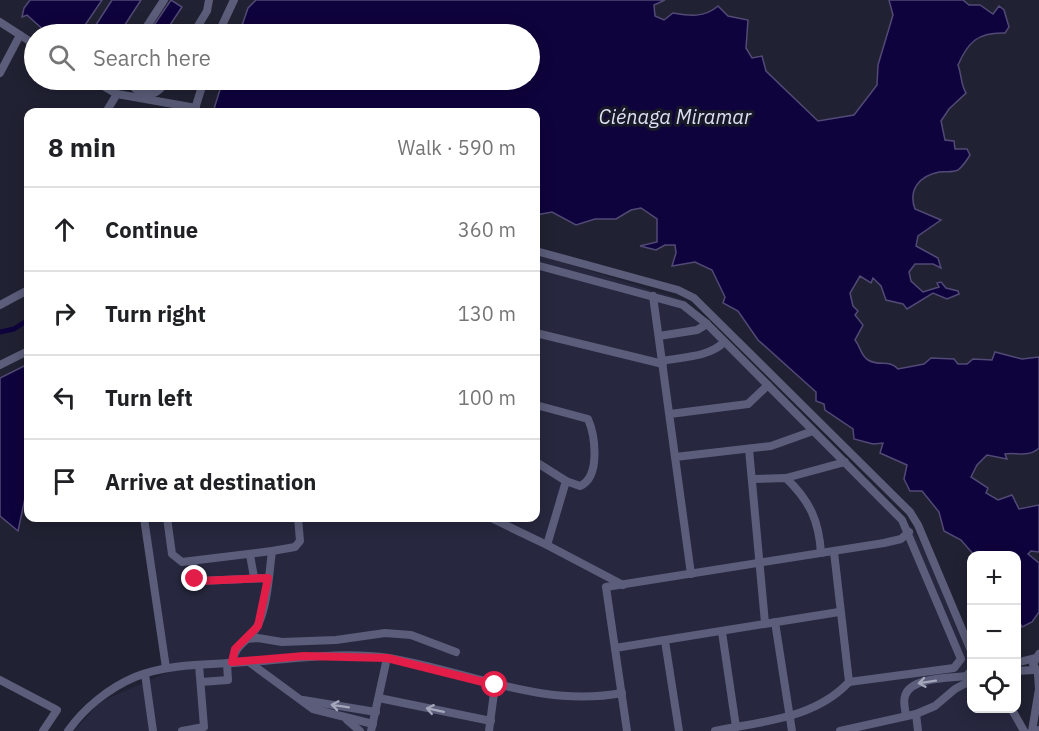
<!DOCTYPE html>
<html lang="en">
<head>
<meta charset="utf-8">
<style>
	:root { --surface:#fff; --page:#f2f2f2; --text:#202124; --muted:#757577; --line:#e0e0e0 }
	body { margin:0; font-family:"IBM Plex Sans",sans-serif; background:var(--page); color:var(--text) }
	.controls { position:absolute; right:18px; bottom:18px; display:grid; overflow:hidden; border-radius:12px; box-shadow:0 3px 15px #0003 }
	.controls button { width:54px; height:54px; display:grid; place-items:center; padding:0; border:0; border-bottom:2px solid var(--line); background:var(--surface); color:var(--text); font:30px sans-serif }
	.stop { position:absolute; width:18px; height:18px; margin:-14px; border:4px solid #e11d48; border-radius:50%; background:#fff }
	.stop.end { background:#e11d48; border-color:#fff; box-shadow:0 2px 6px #0008 }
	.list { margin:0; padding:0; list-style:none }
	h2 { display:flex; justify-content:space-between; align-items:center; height:78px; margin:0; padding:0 24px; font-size:26px }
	h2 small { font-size:20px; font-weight:400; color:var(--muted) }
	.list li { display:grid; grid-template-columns:39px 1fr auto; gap:18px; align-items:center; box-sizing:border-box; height:84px; padding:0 24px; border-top:2px solid var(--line) }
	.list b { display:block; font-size:22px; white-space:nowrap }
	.list em { font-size:20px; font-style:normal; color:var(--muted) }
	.icon { flex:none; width:33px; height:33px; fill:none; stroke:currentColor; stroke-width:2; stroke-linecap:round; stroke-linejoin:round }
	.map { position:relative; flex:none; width:1039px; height:731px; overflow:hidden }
	.search { position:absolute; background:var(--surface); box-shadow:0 3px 15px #0003; left:24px; top:24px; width:516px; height:66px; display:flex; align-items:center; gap:15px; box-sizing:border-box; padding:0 21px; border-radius:33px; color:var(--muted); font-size:22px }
	.panel { position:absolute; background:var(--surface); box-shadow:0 3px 15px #0003; left:24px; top:108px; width:516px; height:414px; border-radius:12px }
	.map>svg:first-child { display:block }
</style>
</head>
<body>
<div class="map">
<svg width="1039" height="731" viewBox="0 0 1039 731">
	<rect width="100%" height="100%" fill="#202132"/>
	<path fill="#27283f" d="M536,254L686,301L913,529L971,638L972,708L1009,709L1021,731H74L100,702L168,672L148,518H536Z"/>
	<g fill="#0f033d" stroke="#524a76" stroke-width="1.5">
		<path d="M30,0H102L79,34H57L56,28L51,26L46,29L47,33L27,15L22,17L24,8Z"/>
		<path d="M112,0H141L119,34H90Z"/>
		<path d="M171,0L182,7L164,34H148Z"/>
		<path d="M256,0H665L654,5L655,16L664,20L673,13C690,16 704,18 718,6L728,16L748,20L746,48L752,58L762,56L766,71L818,121L854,115L877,85L878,65L893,15L889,0H963L969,5H980L993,14L999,6L1004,10L1009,27L1005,33C978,32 968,42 958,65C962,75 960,83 966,93L949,109L941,121L945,140L954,141L955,149H967L970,155C967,160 963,166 958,170C952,173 945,171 939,172C919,176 908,190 915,209L941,220L918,236L916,246L938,258L941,268L933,264H915L909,272L911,281L923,292L939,287L937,283L941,282L946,288L958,291L959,294L947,299L933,293L907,309L903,304L886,300L881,286L873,278L871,283L860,276L850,293L853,306L858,311L855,315L863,325L855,340C861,347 860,355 868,360C879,367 890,359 898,369L924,364L931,358L954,359L958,364H967L973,359L992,360L995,352L1022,359L1039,357V448C1028,458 1016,452 1005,454L1007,459L987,455L977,465L971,477L988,488L986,493L998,500L1012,495L1019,509L1039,505V552L1031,551L1028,554L1039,563V612L1032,622L1022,627L1017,616L1016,556L974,555L961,540L944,531L939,512L922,491H910L904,479L907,465L880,453L883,443L873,444L854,439L853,429L825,410L824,404L816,401V392L758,340L738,311L723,303L725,297L712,270L695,262L672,266L676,253L675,245H665L656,250L640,246L657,242V219L641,208L631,210L616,219H595L576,225L552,212L536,215V112H213L223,80H530V34H239L248,8Z"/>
		<path d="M28,364V484L18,531L0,516V378Z"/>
	</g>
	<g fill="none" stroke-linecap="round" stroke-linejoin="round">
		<path stroke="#0f033d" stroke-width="5" d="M0,332L14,329L28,320"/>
		<g stroke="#5b5d7a" stroke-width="8">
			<path d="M0,22L34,44"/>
			<path d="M142,34L164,0"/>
			<path d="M193,34L207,11L209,0"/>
			<path d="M218,34L234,0"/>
			<path d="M0,73L20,35"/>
			<path d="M93,80L117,94"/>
			<path d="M128,80C140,98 156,99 167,80"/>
			<path d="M106,112L117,94L196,108"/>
			<path d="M194,112L204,80"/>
			<path d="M536,251L678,290L694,298L910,512L918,525L972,653"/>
			<path d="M536,265L683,305L707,324L902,520L961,659L954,668L849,682"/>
			<path d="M653,296L691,574"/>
			<path d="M0,305L28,290"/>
			<path d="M536,333L663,364"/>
			<path d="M659,336L697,330L707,324"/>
			<path d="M662,361C682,357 710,357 724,342"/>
			<path d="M0,365L28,351"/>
			<path d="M536,405L588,419C595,435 601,477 580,486L566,481L547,545L623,585"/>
			<path d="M670,414L748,404L768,385"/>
			<path d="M749,449L765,623"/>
			<path d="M675,457L771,446L813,431"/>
			<path d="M536,462L566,481"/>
			<path d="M786,478L845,462"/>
			<path d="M753,479L786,478C810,501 819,521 821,553"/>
			<path d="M144,518L166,668"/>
			<path d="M167,518L172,554L182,562L272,551"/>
			<path d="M491,518L547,545"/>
			<path d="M250,555L254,577"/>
			<path d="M193,563L195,579L199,581L268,578"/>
			<path d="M775,622L792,731"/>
			<path d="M722,632L736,727"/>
			<path d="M246,639L258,638L282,642L336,640L385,633L411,635L456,652"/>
			<path d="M665,641L679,731"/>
			<path d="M615,648L839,612"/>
			<path d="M1039,654L1033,664L1039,675"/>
			<path d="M232,662C236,642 250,642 258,625C268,604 269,574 272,551L295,547L300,541L298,518"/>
			<path d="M249,662L313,709L373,724"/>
			<path d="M1016,663L1035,658"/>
			<path d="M1016,671L1034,670"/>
			<path d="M145,674L153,731"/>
			<path d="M0,680L57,710L43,731"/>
			<path d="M201,682L228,680L227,663"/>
			<path d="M379,698L491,721"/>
			<path d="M303,700L376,712"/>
			<path d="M1011,708L1024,731"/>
			<path d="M916,714L918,731"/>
			<path d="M906,715C905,709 903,702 905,696C910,677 950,678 966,676L972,670"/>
			<path d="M347,720L360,731"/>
			<path d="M68,731C84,708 109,688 135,677C170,663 211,665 248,662C294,659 342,651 389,658C467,671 541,708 622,693"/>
			<path d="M182,731L204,727L199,665"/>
			<path d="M371,731L387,658"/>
			<path d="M489,731L495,685"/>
			<path d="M627,731L606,587L884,543L901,539L909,532"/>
			<path d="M715,731C763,721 814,719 849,682L834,552"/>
			<path d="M840,731L916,714L935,706L955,689L972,680"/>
			<path d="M1032,731L1039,689L1038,675"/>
			<path d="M1039,731V730"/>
		</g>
	</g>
	<defs><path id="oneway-shaft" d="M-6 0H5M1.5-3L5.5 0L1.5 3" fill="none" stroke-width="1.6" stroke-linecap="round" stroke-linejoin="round" transform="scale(1.5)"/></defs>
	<g stroke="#a4a6ba">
		<use href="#oneway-shaft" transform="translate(927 682) rotate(171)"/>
		<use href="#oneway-shaft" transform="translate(340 706) rotate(-171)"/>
		<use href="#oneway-shaft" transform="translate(435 710) rotate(-168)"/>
	</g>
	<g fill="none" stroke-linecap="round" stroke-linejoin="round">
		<path stroke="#e11d48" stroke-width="8" d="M195,579L199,581L268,578L258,626L235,649L232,662L304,656L387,658L495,685"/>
	</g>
	<g text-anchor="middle" stroke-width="6" stroke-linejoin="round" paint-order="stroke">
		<g font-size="20" font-style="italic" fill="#dddff2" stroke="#171828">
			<text x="675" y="124">Ciénaga Miramar</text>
		</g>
	</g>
</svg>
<div class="controls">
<button>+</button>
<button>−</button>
<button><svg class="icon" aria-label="locate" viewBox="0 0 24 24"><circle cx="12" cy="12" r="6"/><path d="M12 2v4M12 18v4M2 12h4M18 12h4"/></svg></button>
</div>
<div class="stop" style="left:495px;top:685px"></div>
<div class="stop end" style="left:195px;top:579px"></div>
<div class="search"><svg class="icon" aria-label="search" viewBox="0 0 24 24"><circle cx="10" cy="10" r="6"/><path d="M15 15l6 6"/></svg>Search here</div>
<section class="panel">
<h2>8 min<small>Walk · 590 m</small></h2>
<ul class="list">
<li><svg class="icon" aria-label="ahead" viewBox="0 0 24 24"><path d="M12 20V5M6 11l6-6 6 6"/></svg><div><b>Continue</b></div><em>360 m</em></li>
<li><svg class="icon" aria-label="right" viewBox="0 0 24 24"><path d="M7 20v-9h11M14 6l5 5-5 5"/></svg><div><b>Turn right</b></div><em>130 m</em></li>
<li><svg class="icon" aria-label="left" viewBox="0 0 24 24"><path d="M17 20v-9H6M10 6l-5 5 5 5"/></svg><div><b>Turn left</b></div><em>100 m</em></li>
<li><svg class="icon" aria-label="arrive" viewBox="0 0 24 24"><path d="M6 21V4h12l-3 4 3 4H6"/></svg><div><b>Arrive at destination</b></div></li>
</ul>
</section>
</div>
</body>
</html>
